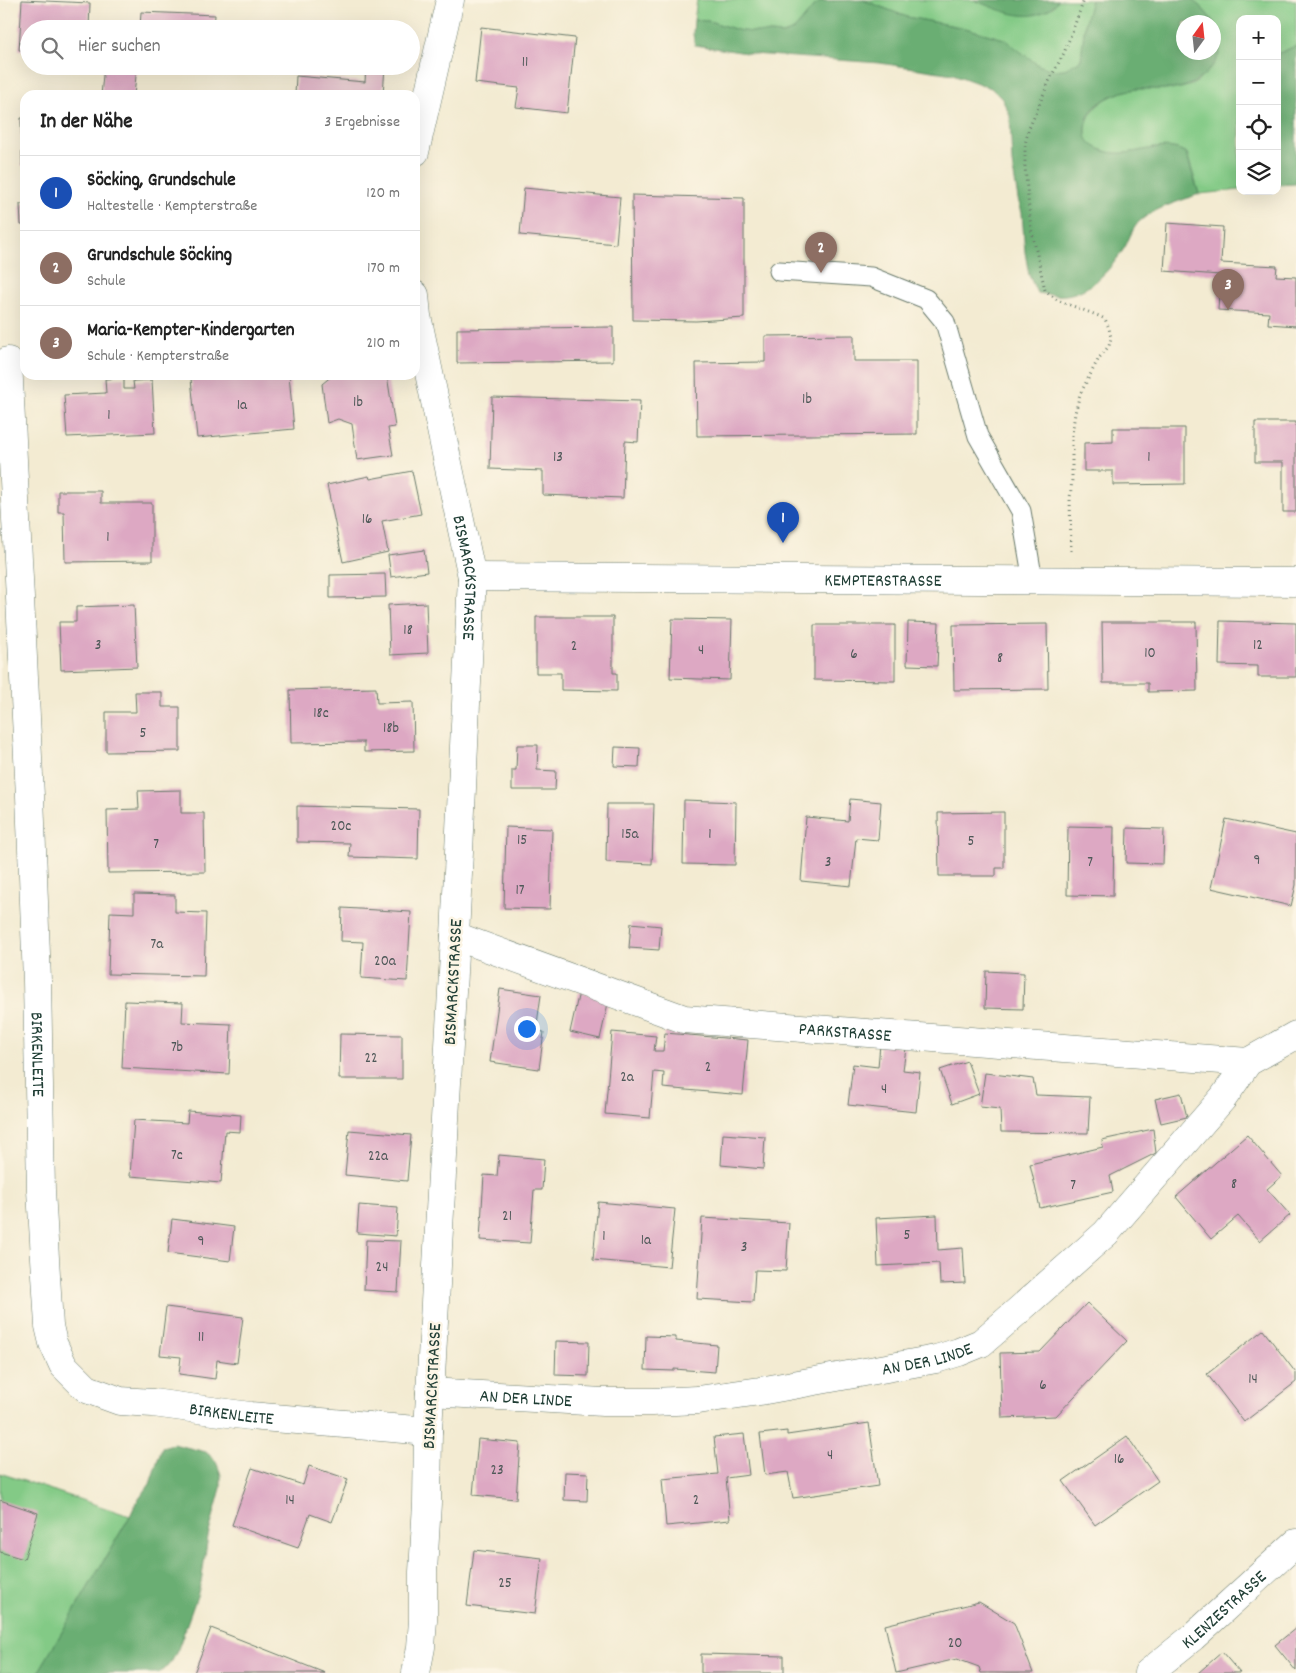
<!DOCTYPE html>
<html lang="de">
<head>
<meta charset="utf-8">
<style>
	:root { --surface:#fff; --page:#f2f2f2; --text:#222; --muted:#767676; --line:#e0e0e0; --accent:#0f766e }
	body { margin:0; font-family:Dekko,sans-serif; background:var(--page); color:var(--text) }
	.controls { position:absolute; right:15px; top:15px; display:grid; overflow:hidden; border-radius:10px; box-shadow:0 5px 20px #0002 }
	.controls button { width:45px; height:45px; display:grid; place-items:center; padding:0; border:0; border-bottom:1px solid var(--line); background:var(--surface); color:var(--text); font:25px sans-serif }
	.compass { position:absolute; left:1176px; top:15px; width:45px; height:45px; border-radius:50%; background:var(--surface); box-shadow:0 5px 20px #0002; rotate:15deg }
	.you { position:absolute; left:526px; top:1028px; width:18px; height:18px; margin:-12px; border:4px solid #fff; border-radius:50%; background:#1a73e8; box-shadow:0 0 0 8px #1a73e833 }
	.badge { display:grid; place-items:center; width:32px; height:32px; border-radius:50%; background:var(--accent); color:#fff; font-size:16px; font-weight:700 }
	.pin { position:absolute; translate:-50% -41px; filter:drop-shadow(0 1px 2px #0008) }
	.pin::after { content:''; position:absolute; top:26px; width:18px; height:15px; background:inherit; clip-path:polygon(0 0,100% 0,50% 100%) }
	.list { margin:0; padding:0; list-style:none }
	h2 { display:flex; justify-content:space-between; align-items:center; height:65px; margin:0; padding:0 20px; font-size:21px }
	h2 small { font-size:16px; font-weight:400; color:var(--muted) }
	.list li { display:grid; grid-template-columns:32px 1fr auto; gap:15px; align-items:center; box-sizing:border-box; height:75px; padding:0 20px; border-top:1px solid var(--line) }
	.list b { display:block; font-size:19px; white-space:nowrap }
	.list p { margin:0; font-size:16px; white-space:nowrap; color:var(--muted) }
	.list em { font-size:16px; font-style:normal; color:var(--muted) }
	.icon { flex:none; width:28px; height:28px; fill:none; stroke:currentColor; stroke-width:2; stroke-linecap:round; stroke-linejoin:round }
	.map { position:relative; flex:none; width:1296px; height:1673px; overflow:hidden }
	.search { position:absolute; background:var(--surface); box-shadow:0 5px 20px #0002; left:20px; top:20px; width:400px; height:55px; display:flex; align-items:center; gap:12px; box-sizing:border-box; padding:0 18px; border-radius:28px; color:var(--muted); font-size:19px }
	.panel { position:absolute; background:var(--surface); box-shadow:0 5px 20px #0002; left:20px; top:90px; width:400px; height:290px; border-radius:15px }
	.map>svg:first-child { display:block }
</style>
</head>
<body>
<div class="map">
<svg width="1296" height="1673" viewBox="0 0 1296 1673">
	<rect width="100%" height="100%" fill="#fcf5e5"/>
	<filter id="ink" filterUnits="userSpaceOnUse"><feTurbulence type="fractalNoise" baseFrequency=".02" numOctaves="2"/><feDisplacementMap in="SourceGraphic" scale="10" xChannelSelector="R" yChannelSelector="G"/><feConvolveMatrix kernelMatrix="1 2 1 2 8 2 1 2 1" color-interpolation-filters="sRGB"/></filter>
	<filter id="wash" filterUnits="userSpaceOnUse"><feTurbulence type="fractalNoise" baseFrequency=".0096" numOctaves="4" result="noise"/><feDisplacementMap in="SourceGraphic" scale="20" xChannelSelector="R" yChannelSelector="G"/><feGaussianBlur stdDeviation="1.12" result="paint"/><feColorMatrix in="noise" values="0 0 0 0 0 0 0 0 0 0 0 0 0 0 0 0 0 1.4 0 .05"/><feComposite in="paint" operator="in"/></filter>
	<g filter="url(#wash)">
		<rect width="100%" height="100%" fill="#f3ebd2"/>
		<g fill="#83ca86" stroke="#51845d">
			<path d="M697,0H824L794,30L783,34L741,31L709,21L694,20Z"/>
			<path d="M863,0H974L989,6L1052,8L1058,0H1091L1085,23L1081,60L1065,69L1052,70L1038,65L1004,39L965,28L907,17Z"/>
			<path d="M1193,0H1296V46L1277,54V19H1240V190L1199,194L1187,153C1182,151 1177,148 1172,148C1150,144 1127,159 1104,151C1096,148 1086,143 1086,134C1084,106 1114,91 1138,89C1156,88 1182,93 1198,81C1204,76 1216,49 1221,41C1216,22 1207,13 1193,0Z"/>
			<path d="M0,1473L130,1516L38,1673H0Z"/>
		</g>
		<g fill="#6aae73" stroke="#447654" fill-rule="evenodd">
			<path d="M863,0L907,17L965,28L1004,39L1038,65L1052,70L1065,69L1081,60L1085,23L1091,0H1193C1202,8 1210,16 1216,26C1232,51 1207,80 1183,87C1171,91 1151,88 1137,89C1118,91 1087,103 1086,126C1085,134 1086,141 1094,146C1120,163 1147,144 1172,148C1177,148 1182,151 1186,153L1199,194C1181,201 1154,208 1140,221C1133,227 1129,239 1125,247C1112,267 1095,288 1071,294C1060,297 1047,294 1037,293L1029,275L1025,252L1022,213L1018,199L1012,163L1010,115L1002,99L991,88L953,74L880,63L753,54L695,45L693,34L694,20L709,21L741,31L783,34L794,30L814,6L822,1ZM1184,22H1214V52H1184Z"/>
			<path d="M974,0H1058C1037,29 999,10 974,0Z"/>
			<path d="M1296,46V184L1277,185V54Z"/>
			<path d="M173,1444L206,1452L216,1461L221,1475V1488L208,1536L201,1582L197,1596L178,1649L172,1661L164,1670L158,1673H38L130,1516L136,1503L150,1484L162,1447Z"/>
		</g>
		<g id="blocks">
			<g fill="#dda8c3">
				<path d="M22,0L90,3L89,29H29V50H19Z"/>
				<path d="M141,12L215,15L214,29H140Z"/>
				<path d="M481,27L575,38L567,113L516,107L519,88L475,83Z"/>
				<path d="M104,66H137L134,95H101Z"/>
				<path d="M366,66H385L383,95H295L296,76L365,82Z"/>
				<path d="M21,118H25V166H22Z"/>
				<path d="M524,188L620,197L616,244L520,235Z"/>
				<path d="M632,195L744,198V318L696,321L633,320Z"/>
				<path d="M20,204H25V225H21Z"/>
				<path d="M1167,223L1223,227L1221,263L1277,266L1276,276L1296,277V326L1268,324L1269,313L1218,310L1220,275L1164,271Z"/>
				<path d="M613,327V361L457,363V329Z"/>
				<path d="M854,335V361H917V434L697,436L696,363L765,362V336Z"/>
				<path d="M232,375H289L294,429L197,438L191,379Z"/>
				<path d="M333,375H387L395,427L388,428L393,455L357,460L352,424L338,419L327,423L322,384Z"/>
				<path d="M124,378V389H134L133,381L152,380L155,433L67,437L64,395L106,393L105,379Z"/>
				<path d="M492,397L640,401L638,442L625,441L623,498L543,495V471L490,469Z"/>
				<path d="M1255,422H1296V512H1283V462H1255Z"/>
				<path d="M1113,428H1185V484L1113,485V471H1084V443L1113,442Z"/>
				<path d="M412,471L421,514L382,521L388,552L343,562L327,485L369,476L370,479Z"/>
				<path d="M58,491H101V503H152V561L65,562L64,512H58Z"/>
				<path d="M424,550L427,572L391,577L388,555Z"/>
				<path d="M385,574L386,597L330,598V575Z"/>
				<path d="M426,603L428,653L390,655L388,605Z"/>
				<path d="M134,605L137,667L61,670L59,622H76V607Z"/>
				<path d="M536,617H613V673H617V691L561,690V673H536Z"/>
				<path d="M672,619L732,620L730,680L670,678Z"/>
				<path d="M1220,621L1296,623V677H1258V666L1219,665Z"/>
				<path d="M908,622L939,623L937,666L907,665Z"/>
				<path d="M1102,622H1196L1197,691L1148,692V683H1103Z"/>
				<path d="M1047,624L1048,689L954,690L953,625Z"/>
				<path d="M814,625H895V681L814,680Z"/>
				<path d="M376,688L377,703L413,702L414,751L364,752V742L291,743L290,690Z"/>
				<path d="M135,692H162V707H180V751L106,752V712H136Z"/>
				<path d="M517,745H538L537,770L556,771L555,790H512V770H516Z"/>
				<path d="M615,747L640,748L639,767L614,766Z"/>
				<path d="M181,790V813H204L205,872L108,873L107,810L139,809L138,791Z"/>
				<path d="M850,799L881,802L878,840L856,838L851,886L801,881L806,817L848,821Z"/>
				<path d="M684,800L736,802L735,865L683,864Z"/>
				<path d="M607,804H654L652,864L606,862Z"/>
				<path d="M297,806L419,809L418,859L349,857L350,843L297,842Z"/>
				<path d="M1004,812V868H996V876H939L938,813Z"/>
				<path d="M1226,819L1296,834V885L1291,906L1211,888Z"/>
				<path d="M1068,826L1114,827L1113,896L1067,895Z"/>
				<path d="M506,827L552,829L550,909L504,908Z"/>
				<path d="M1127,828L1164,829L1163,864L1126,863Z"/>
				<path d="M134,894L175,895V912L206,913L204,976L108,974L110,912L134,913Z"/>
				<path d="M342,908L411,912L407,981L361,978L363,942L341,941Z"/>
				<path d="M631,923L661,926L659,950L629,948Z"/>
				<path d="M986,971L1024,973L1023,1009L985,1008Z"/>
				<path d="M500,989L541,995L536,1031L544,1032L539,1069L490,1062Z"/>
				<path d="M579,992L609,999L600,1039L570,1032Z"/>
				<path d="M125,1001L183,1003L182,1022L231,1024L229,1074L122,1068Z"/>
				<path d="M612,1032L656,1036L654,1051H663L665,1033L748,1040L743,1095L663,1088L664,1073L654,1072L650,1118L605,1114Z"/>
				<path d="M340,1034L402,1035V1079H339Z"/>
				<path d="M880,1044L906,1048L903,1070L920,1072L916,1112L848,1105L853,1064L878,1067Z"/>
				<path d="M967,1061L979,1094L952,1104L940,1070Z"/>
				<path d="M985,1073L1033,1079L1036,1095L1090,1097L1088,1133L1001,1132L1000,1109L980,1107Z"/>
				<path d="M1181,1093L1187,1117L1161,1123L1155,1099Z"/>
				<path d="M188,1111L241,1115L240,1132L225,1131L221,1183L130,1176L134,1120L187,1123Z"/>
				<path d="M1153,1129L1156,1153L1110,1176L1113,1192L1040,1208L1030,1164L1103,1147L1102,1140Z"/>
				<path d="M349,1130L411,1135L407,1181L345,1175Z"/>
				<path d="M723,1134L765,1137L763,1169L721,1165Z"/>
				<path d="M1247,1135L1282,1176L1267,1189L1290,1215L1260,1241L1238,1216L1211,1239L1176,1197Z"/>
				<path d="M499,1155L544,1159L542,1190H534L530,1243L480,1240L484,1175L497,1176Z"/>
				<path d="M598,1202L675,1209L669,1267L593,1260Z"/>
				<path d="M359,1205L398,1208L396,1236L357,1233Z"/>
				<path d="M937,1215L938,1250L963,1248L965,1283L940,1284L939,1263L878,1266L876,1218Z"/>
				<path d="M702,1218L789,1223L786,1271L755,1270L753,1302L697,1299Z"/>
				<path d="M172,1219L234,1227L230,1261L168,1253Z"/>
				<path d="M366,1240L401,1241L398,1292L364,1290Z"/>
				<path d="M1087,1303L1127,1341L1056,1416L1002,1418L1000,1353L1040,1352Z"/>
				<path d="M166,1307L243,1317L237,1363L217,1360L215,1379L179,1374L181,1357L160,1355Z"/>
				<path d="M1263,1330L1296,1373V1382L1244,1422L1207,1374Z"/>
				<path d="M646,1336L676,1337V1341L717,1345L715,1372L674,1369V1371L645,1370Z"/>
				<path d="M556,1341L589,1342L588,1376L555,1375Z"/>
				<path d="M869,1423L878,1486L793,1498L788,1472L765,1475L760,1434L787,1431V1435Z"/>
				<path d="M744,1434L749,1475L726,1478L730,1520L666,1526L662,1479L718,1474L714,1437Z"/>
				<path d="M1127,1436L1158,1481L1095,1525L1063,1481Z"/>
				<path d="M478,1439L520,1443L516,1499L473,1495Z"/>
				<path d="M309,1466L348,1479L332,1522L310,1514L298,1548L232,1525L252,1468L303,1485Z"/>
				<path d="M565,1472L588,1473L587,1501L564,1500Z"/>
				<path d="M0,1500L38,1513L24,1559L0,1552Z"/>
				<path d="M474,1550L542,1558L535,1614L467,1606Z"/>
				<path d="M979,1602L1014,1623L1033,1673H981L979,1667L957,1659L896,1673L885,1625Z"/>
				<path d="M211,1628L325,1673H194Z"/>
				<path d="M1296,1628V1671L1275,1645Z"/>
				<path d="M1222,1652L1240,1673H1198Z"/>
				<path d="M701,1654L784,1656V1673H701Z"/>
			</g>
		</g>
	</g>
	<g filter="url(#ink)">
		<use href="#blocks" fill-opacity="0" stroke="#697a6b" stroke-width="1"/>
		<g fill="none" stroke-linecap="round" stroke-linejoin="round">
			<defs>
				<path id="lane" d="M779,271L871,277L926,299L945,322L978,436L1021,511L1033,581"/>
				<g id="street">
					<path d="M415,152L450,0"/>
					<path id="s1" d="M415,295L417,316L472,577L455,936L428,1431L427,1503L423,1572V1620L421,1647L416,1673"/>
					<path id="s2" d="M8,361L30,796L37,981L41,1190L49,1326L53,1343L63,1365L87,1389L120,1401L153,1403L250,1416L428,1431"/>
					<path id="s3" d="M472,577L1296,582"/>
					<path id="s4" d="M455,936L684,1019L1248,1062"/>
					<path id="s5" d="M430,1392L603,1402H652L698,1400L760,1391L936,1359L959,1352L981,1343L1002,1325L1106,1233L1223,1098L1248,1062L1296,1035"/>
					<path id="s6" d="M1148,1673L1193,1637L1296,1543"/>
				</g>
			</defs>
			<use href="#lane" stroke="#697a6b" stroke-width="21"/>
			<use href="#street" stroke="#697a6b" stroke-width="29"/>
			<path stroke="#697a6b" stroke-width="3" stroke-dasharray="1 4" stroke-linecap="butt" d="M1071,551L1070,498L1072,480V435L1075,413L1080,394L1099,358L1109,346L1111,338L1109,328L1105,319L1099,316L1057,300L1045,290L1031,228L1025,168V145L1028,131L1050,79L1064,53L1084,0"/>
			<use href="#lane" stroke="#fff" stroke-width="19"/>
			<use href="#street" stroke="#fff" stroke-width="28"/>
		</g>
	</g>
	<g text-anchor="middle" stroke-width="5" stroke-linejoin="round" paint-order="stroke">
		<g font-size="15" fill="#4e5858">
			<text x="525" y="66">11</text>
			<text x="807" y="403">1b</text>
			<text x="358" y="406">1b</text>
			<text x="242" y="409">1a</text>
			<text x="109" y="419">1</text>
			<text x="558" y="461">13</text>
			<text x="1149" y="461">1</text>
			<text x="367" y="523">16</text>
			<text x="108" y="541">1</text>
			<text x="408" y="634">18</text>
			<text x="98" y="649">3</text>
			<text x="1258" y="649">12</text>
			<text x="574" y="650">2</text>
			<text x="701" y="654">4</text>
			<text x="1150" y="657">10</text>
			<text x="854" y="658">6</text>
			<text x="1000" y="662">8</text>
			<text x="321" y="717">18c</text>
			<text x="391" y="732">18b</text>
			<text x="143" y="737">5</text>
			<text x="341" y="830">20c</text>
			<text x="630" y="838">15a</text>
			<text x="710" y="838">1</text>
			<text x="522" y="844">15</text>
			<text x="971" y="845">5</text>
			<text x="156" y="848">7</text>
			<text x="1257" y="864">9</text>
			<text x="828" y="866">3</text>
			<text x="1090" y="866">7</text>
			<text x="520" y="894">17</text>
			<text x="157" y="948">7a</text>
			<text x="385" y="965">20a</text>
			<text x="177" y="1051">7b</text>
			<text x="371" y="1062">22</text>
			<text x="708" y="1071">2</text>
			<text x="627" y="1081">2a</text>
			<text x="884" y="1093">4</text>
			<text x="177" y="1159">7c</text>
			<text x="378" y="1160">22a</text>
			<text x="1234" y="1188">8</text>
			<text x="1073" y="1189">7</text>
			<text x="507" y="1220">21</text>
			<text x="907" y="1239">5</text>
			<text x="604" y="1240">1</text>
			<text x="646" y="1244">1a</text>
			<text x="201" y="1245">9</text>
			<text x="744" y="1251">3</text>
			<text x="382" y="1271">24</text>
			<text x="201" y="1341">11</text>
			<text x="1253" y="1383">14</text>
			<text x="1043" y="1389">6</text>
			<text x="830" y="1459">4</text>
			<text x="1119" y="1463">16</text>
			<text x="497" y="1474">23</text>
			<text x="290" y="1504">14</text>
			<text x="696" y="1504">2</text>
			<text x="505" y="1587">25</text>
			<text x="955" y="1647">20</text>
		</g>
		<g font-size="18" fill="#1f3d34" stroke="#fcf5e5">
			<text dy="6" stroke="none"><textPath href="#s1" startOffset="288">BISMARCKSTRASSE</textPath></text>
			<text dy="6" stroke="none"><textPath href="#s3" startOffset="411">KEMPTERSTRASSE</textPath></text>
			<text transform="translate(452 982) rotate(-87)" y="6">BISMARCKSTRASSE</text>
			<text dy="6" stroke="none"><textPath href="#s4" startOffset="405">PARKSTRASSE</textPath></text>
			<text dy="6" stroke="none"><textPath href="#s2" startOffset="694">BIRKENLEITE</textPath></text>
			<text dy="6" stroke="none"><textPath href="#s5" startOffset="501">AN DER LINDE</textPath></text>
			<text transform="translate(431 1386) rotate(-87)" y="6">BISMARCKSTRASSE</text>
			<text dy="6" stroke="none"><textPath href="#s5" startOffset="96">AN DER LINDE</textPath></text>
			<text dy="6" stroke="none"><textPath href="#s2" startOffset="1189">BIRKENLEITE</textPath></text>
			<text dy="6" stroke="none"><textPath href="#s6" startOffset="99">KLENZESTRASSE</textPath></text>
		</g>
	</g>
</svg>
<div class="controls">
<button>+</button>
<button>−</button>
<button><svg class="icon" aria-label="locate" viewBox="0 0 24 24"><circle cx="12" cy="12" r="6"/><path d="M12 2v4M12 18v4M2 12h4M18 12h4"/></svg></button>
<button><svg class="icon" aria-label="layers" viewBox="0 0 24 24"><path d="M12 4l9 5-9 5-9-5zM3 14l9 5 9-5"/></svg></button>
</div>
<svg class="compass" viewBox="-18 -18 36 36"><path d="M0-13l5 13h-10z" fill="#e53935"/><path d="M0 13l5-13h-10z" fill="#767676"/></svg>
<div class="you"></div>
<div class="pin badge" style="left:783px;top:543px;background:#1a4fb4">1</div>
<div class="pin badge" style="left:821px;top:273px;background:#8d6e63">2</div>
<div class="pin badge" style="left:1228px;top:310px;background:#8d6e63">3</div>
<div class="search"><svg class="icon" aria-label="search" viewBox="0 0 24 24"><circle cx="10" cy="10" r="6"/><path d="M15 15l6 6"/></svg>Hier suchen</div>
<section class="panel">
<h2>In der Nähe<small>3 Ergebnisse</small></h2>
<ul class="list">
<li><span class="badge" style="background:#1a4fb4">1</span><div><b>Söcking, Grundschule</b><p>Haltestelle · Kempterstraße</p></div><em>120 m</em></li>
<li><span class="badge" style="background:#8d6e63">2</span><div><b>Grundschule Söcking</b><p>Schule</p></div><em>170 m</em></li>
<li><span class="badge" style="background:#8d6e63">3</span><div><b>Maria-Kempter-Kindergarten</b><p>Schule · Kempterstraße</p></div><em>210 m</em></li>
</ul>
</section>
</div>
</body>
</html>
